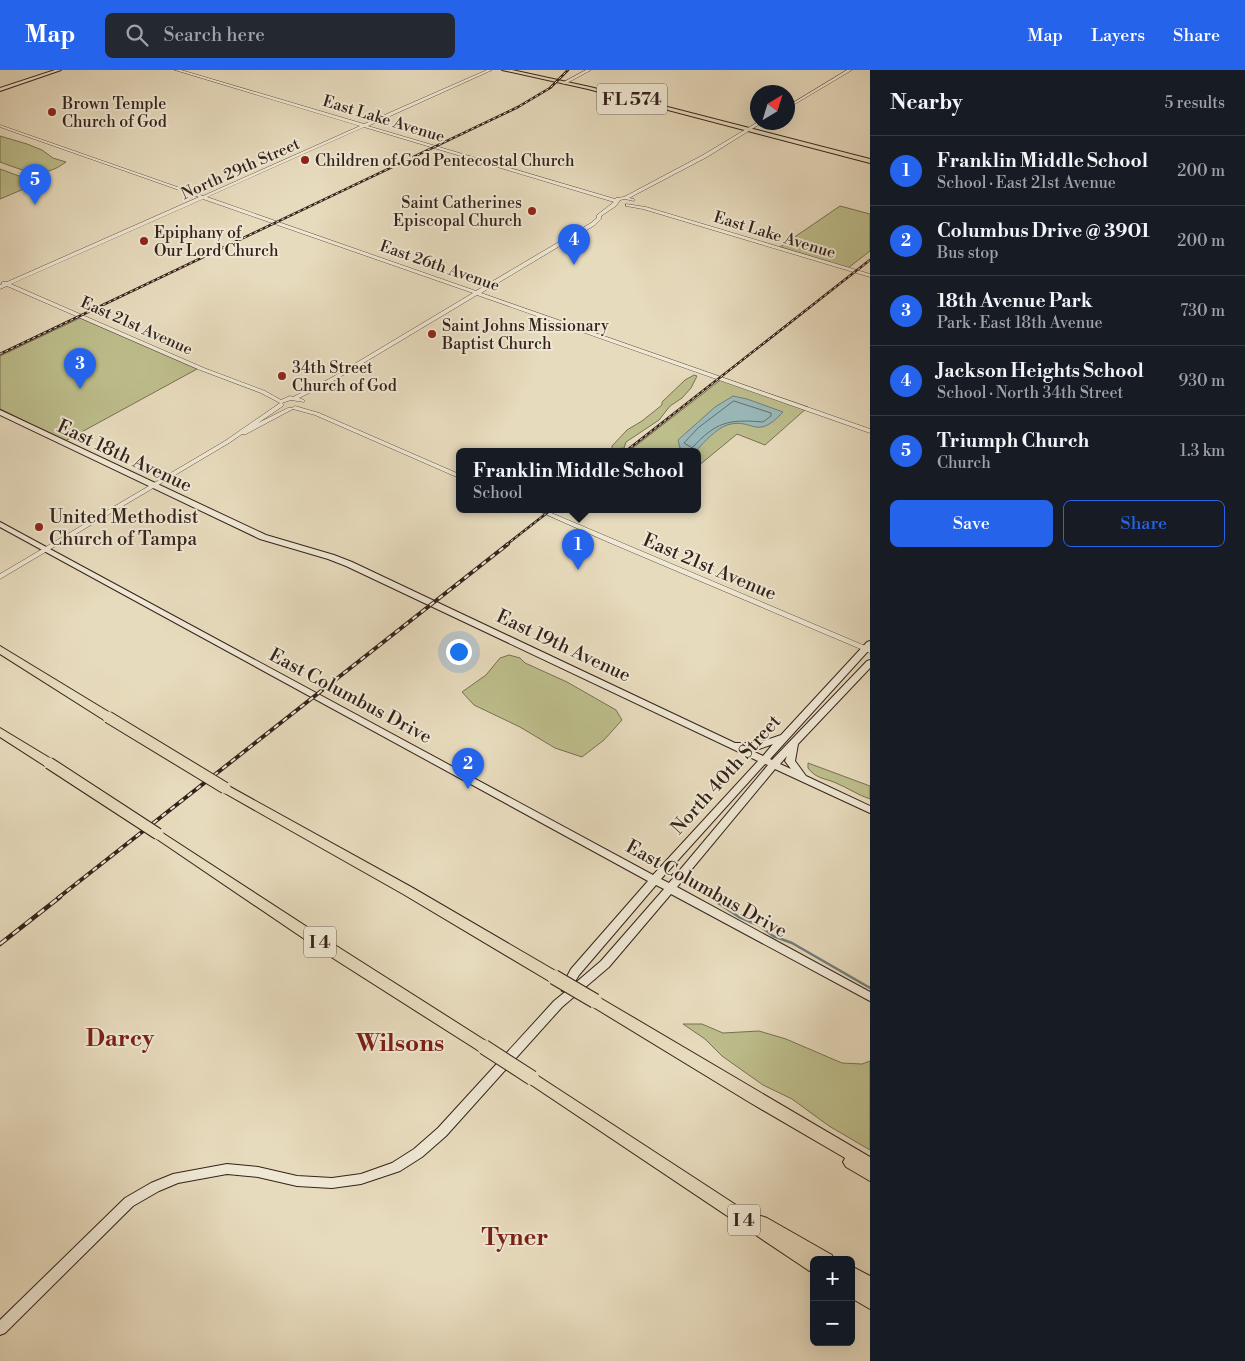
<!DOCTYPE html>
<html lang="en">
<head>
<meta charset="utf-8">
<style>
	:root { --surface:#171b24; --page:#242831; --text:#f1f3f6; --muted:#9ea1a6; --line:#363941; --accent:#2563eb }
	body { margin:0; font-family:"Libre Bodoni",serif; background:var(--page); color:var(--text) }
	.controls { position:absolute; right:15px; bottom:15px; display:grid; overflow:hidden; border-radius:8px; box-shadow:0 5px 20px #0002 }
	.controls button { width:45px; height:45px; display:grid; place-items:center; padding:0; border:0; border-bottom:1px solid var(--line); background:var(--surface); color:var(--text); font:25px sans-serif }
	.compass { position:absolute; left:750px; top:15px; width:45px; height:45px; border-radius:50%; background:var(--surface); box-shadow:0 5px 20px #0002; rotate:38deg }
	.you { position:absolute; left:458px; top:581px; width:18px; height:18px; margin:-12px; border:4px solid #fff; border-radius:50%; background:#1a73e8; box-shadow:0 0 0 8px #1a73e833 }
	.badge { display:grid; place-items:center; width:32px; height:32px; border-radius:50%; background:var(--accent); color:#fff; font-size:16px; font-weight:700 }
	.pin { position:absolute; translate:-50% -41px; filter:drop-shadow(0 1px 2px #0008) }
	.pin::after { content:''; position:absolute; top:26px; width:18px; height:15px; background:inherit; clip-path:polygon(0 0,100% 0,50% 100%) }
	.popup { position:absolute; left:456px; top:378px; width:245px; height:65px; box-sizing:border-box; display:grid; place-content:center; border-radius:8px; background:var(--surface); filter:drop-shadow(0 1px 4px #0005); font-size:16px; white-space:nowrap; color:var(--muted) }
	.popup b { font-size:19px; color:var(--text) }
	.popup::after { content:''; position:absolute; left:50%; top:100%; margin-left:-10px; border:10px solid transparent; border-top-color:var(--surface) }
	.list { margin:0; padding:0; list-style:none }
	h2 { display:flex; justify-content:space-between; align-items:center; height:65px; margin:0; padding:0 20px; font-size:21px }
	h2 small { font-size:16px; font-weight:400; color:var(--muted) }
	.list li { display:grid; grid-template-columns:32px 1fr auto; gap:15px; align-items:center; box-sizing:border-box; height:70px; padding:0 20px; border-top:1px solid var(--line) }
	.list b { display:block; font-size:19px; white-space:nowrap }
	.list p { margin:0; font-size:16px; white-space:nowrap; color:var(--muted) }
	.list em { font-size:16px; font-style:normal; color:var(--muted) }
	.actions { display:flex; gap:10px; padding:15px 20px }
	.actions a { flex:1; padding:11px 0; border:1px solid var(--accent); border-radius:8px; text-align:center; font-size:18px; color:var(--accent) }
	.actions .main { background:var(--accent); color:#fff }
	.icon { flex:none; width:28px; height:28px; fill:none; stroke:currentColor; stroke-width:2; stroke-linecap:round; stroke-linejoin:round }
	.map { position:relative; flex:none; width:870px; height:1291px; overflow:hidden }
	header { display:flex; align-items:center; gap:30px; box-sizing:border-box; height:70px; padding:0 25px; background:var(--accent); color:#fff }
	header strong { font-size:24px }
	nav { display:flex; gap:28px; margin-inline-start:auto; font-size:18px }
	.search { width:350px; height:45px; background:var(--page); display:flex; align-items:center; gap:12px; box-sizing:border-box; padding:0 18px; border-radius:8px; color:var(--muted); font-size:19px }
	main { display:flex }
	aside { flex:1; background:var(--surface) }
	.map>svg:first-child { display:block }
</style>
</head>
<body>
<header>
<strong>Map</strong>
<div class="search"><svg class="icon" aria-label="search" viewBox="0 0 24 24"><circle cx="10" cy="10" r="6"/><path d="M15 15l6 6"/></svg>Search here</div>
<nav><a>Map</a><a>Layers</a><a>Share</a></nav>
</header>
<main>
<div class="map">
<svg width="870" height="1291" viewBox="0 0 870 1291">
	<rect width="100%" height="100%" fill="#e7dbbd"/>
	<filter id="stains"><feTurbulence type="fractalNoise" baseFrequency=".004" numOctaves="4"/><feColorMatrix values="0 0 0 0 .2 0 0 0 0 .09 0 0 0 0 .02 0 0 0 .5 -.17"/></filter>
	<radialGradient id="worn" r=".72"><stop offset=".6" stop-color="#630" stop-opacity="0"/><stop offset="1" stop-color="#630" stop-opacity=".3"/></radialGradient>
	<g fill="#bdbe8c" stroke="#797054">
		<path d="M0,66L27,74L42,80L53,88L66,92C42,110 25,101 0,92Z"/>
		<path d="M0,99L38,113L0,129Z"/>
		<path d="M840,136L870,144V181L848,198L780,177Z"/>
		<path d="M80,248L197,299L65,371L0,339V286Z"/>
		<path d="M694,305L697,306L691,318L682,328L670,336L659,350L626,372L624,378L612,379V376L627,360L642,351L662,335V332L685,310Z"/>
		<path d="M723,308L808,337L765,375L737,364L697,397V381H629Z"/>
		<path d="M509,585L520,588L525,593L567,612L616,640L622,650L604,670L582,687L555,678L520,657L474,635L462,622L486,605L500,588Z"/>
		<path d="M808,693L870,716V729C858,725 848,718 836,713C825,708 816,709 808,698Z"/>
		<path d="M683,954H702L723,963L759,961L786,969L842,993L862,994L870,991V1080L829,1056L792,1029L763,1015L722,986L705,969Z"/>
	</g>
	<path fill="#9ab9bb" stroke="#727d7b" d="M733,326L747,329L783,342C755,372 754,347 727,355C716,359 704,372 697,380L691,381L680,378L678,370L715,337Z"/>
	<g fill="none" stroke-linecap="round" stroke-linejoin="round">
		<path stroke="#686e6b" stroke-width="1" d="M734,331L771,343V346L763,352C728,349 716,352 692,378L684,373L698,358Z"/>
		<path stroke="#727d7b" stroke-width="2.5" d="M718,833L739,847L760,856L773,866L792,873L870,918"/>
		<defs>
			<g id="tertiary">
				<path d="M175,0H181L364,54L487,0H492L368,56L615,129L616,128L624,127L703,85L758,52H763L707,87L629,128L634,129V131L625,129L620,130L616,136L601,146V149L595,155L481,223L870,359V363L477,225L335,310L299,328L304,330V332L291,330L282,333L284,335L283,336L258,353L288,338H292L295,336L319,343L459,404V408L315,345L293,339L246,364H242L229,373L0,509V504L225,371L280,333L261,323L200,300L7,216L0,219V215L2,214V212H7L199,127L0,57V55L203,126L360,56ZM364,57L614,132L597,145V148L591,153L476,221L207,127ZM203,129L473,223L331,308L293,327L290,326L281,330L265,321L204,298L11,214Z"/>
				<path d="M586,0H591L565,14L562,13Z"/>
				<path d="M847,0H852L788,38V36Z"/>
				<path d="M626,134L646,137L870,204V207L643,139L626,136Z"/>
				<path d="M534,439H542L870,578V583L608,472Z"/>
			</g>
			<g id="secondary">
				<path d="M55,0H61L0,21V18Z"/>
				<path d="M0,340L266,465L334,485L352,492L735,673H758L781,665L867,572L870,571V579L770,689L772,690L867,591L870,590V598L798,674L795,691L806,706L870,736V743L775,699L677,817L870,922V931L671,824L609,897L562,937L446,1066L422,1087L400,1101L361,1114L332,1118L297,1116L258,1107L227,1104L178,1113L159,1121L133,1136L5,1263L0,1265V1250L125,1128L151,1113L173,1104L227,1094L258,1097L297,1106L332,1108L361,1104L392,1093L414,1079L438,1058L554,931L565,922L562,921L561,918L571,899L648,811L0,457V452L653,805L758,691L346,496L328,489L260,469L0,345ZM773,674L763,686L748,679H759ZM787,686L785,691L791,699L780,694ZM765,694L768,695L669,813L661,809ZM656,815L664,819L601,891L573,915L579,905Z"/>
			</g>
			<path id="primary" d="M502,0H512L590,17L870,89V93L588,19Z"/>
			<g id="motorway">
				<path d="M0,576L112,644L114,647L112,650H104L0,584Z"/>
				<path d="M0,658L53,690L55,693L53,696H45L0,667Z"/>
				<path d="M225,714L413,818L559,903L561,907L559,911L554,912L549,911L403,824L221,721L219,718L221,715Z"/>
				<path d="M158,760L338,877L489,973L491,977L489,981L484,983L479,981L328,885L154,767L152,764L154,761Z"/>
				<path d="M595,925L870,1087V1111L846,1097L843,1092L845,1088L749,1032L590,935L588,931L590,927Z"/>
				<path d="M532,1002L756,1148L761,1146L767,1148L832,1185L834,1190H814V1203L808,1200L527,1012L525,1008L527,1004Z"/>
				<path d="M851,1196L870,1206V1239L851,1228Z"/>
			</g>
		</defs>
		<use href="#tertiary" stroke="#625044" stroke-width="1"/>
		<use href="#secondary" stroke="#35221b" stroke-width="2"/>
		<use href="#primary" stroke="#35221b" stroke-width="2"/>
		<use href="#motorway" stroke="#35221b" stroke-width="2"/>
		<use href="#tertiary" fill="#efe8d4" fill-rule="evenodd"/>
		<use href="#secondary" fill="#efe8d4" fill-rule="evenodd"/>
		<use href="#primary" fill="#e7dbbd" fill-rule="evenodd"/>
		<use href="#motorway" fill="#e7dbbd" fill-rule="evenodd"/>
		<defs>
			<g id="rail-far2">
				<path d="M0,284L518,37L550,18L568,0"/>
				<path d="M626,381L870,190"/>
				<path d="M506,475L552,439"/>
			</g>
			<path id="rail-far1" d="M58,828L508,474"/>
			<path id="rail" d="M0,874L60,827"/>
		</defs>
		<use href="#rail-far2" stroke="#35221b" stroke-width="2.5"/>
		<use href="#rail-far1" stroke="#35221b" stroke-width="4"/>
		<use href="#rail" stroke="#35221b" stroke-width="4.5"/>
		<use href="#rail-far2" stroke="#efe8d4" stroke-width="1" stroke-dasharray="3" stroke-linecap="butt"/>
		<use href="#rail-far1" stroke="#efe8d4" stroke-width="2" stroke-dasharray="5.5" stroke-linecap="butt"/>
		<use href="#rail" stroke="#efe8d4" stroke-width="2.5" stroke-dasharray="8" stroke-linecap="butt"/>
		<defs>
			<g id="motorway-bridge-far1">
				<path d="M108,647L225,718"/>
				<path d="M49,693L158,764"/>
			</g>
			<g id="motorway-bridge">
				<path d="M554,907L595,931"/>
				<path d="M484,977L532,1008"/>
			</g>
		</defs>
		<use href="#motorway-bridge-far1" stroke="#35221b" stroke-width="13" stroke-linecap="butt"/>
		<use href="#motorway-bridge" stroke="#35221b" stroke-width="16" stroke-linecap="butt"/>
		<use href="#motorway-bridge-far1" stroke="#e7dbbd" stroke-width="11"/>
		<use href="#motorway-bridge" stroke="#e7dbbd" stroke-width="14"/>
	</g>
	<g fill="#8f2418" stroke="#efe8d4" stroke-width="2">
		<circle cx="52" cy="42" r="5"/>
		<circle cx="305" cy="90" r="5"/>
		<circle cx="532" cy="141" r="5"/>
		<circle cx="144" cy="171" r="5"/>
		<circle cx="432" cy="264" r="5"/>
		<circle cx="282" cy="306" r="5"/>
		<circle cx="39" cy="457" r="5"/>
	</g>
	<g text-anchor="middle" stroke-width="4" stroke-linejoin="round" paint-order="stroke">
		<g font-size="16" fill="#35221b" stroke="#efe8d4" text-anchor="start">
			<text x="62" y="39">Brown Temple<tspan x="62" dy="18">Church of God</tspan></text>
			<text x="315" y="96">Children of God Pentecostal Church</text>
			<text x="522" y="138" text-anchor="end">Saint Catherines<tspan x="522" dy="18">Episcopal Church</tspan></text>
			<text x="154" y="168">Epiphany of<tspan x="154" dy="18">Our Lord Church</tspan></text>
			<text x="442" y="261">Saint Johns Missionary<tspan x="442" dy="18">Baptist Church</tspan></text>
			<text x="292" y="303">34th Street<tspan x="292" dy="18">Church of God</tspan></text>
		</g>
		<g font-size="16" fill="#35221b" stroke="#efe8d4">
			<text transform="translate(384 48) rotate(17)" y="6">East Lake Avenue</text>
			<text transform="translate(240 98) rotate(-24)" y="6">North 29th Street</text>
			<text transform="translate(775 164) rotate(17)" y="6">East Lake Avenue</text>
			<text transform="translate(440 195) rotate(19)" y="6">East 26th Avenue</text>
			<text transform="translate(137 255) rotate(24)" y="6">East 21st Avenue</text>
		</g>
		<g fill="#efe8d4" stroke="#6d5d52" stroke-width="1">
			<rect x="597" y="13.5" width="70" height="31" rx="4"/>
			<rect x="304" y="856.5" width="32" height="31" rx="4"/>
			<rect x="728" y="1134.5" width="32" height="31" rx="4"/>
		</g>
		<g font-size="18" font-weight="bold" fill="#35221b">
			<text x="632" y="35">FL 574</text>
			<text x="320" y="878">I 4</text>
			<text x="744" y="1156">I 4</text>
		</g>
		<g font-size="19" fill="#35221b" stroke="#efe8d4">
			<text transform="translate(125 385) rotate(25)" y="7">East 18th Avenue</text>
			<text transform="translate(710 496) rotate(23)" y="7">East 21st Avenue</text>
			<text transform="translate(564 575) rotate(25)" y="7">East 19th Avenue</text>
			<text transform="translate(351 625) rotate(28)" y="7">East Columbus Drive</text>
			<text transform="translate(725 704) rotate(-48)" y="7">North 40th Street</text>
			<text transform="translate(707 818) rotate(29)" y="7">East Columbus Drive</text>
		</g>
		<g font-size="19" fill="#35221b" stroke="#efe8d4" text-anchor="start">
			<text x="49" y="453">United Methodist<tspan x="49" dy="22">Church of Tampa</tspan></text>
		</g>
		<g font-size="24" font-weight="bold" fill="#7a1f14" stroke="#efe8d4">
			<text x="120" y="976">Darcy</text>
			<text x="400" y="981">Wilsons</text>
			<text x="515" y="1175">Tyner</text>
		</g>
	</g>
	<rect width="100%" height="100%" filter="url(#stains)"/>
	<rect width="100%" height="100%" fill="url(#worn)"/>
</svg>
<div class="controls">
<button>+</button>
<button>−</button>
</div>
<svg class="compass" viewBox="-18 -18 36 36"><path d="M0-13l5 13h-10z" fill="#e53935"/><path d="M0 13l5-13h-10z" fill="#9ea1a6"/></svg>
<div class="you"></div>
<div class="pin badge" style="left:578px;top:500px">1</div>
<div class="popup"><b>Franklin Middle School</b>School</div>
<div class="pin badge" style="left:468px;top:719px">2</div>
<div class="pin badge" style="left:80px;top:319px">3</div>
<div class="pin badge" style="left:574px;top:195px">4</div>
<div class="pin badge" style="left:35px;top:135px">5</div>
</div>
<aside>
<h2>Nearby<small>5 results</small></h2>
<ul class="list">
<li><span class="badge">1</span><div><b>Franklin Middle School</b><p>School · East 21st Avenue</p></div><em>200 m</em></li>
<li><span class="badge">2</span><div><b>Columbus Drive @ 3901</b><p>Bus stop</p></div><em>200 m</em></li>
<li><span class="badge">3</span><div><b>18th Avenue Park</b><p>Park · East 18th Avenue</p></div><em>730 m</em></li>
<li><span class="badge">4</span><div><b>Jackson Heights School</b><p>School · North 34th Street</p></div><em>930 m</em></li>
<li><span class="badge">5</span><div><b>Triumph Church</b><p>Church</p></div><em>1.3 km</em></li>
</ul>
<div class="actions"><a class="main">Save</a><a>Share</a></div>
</aside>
</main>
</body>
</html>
